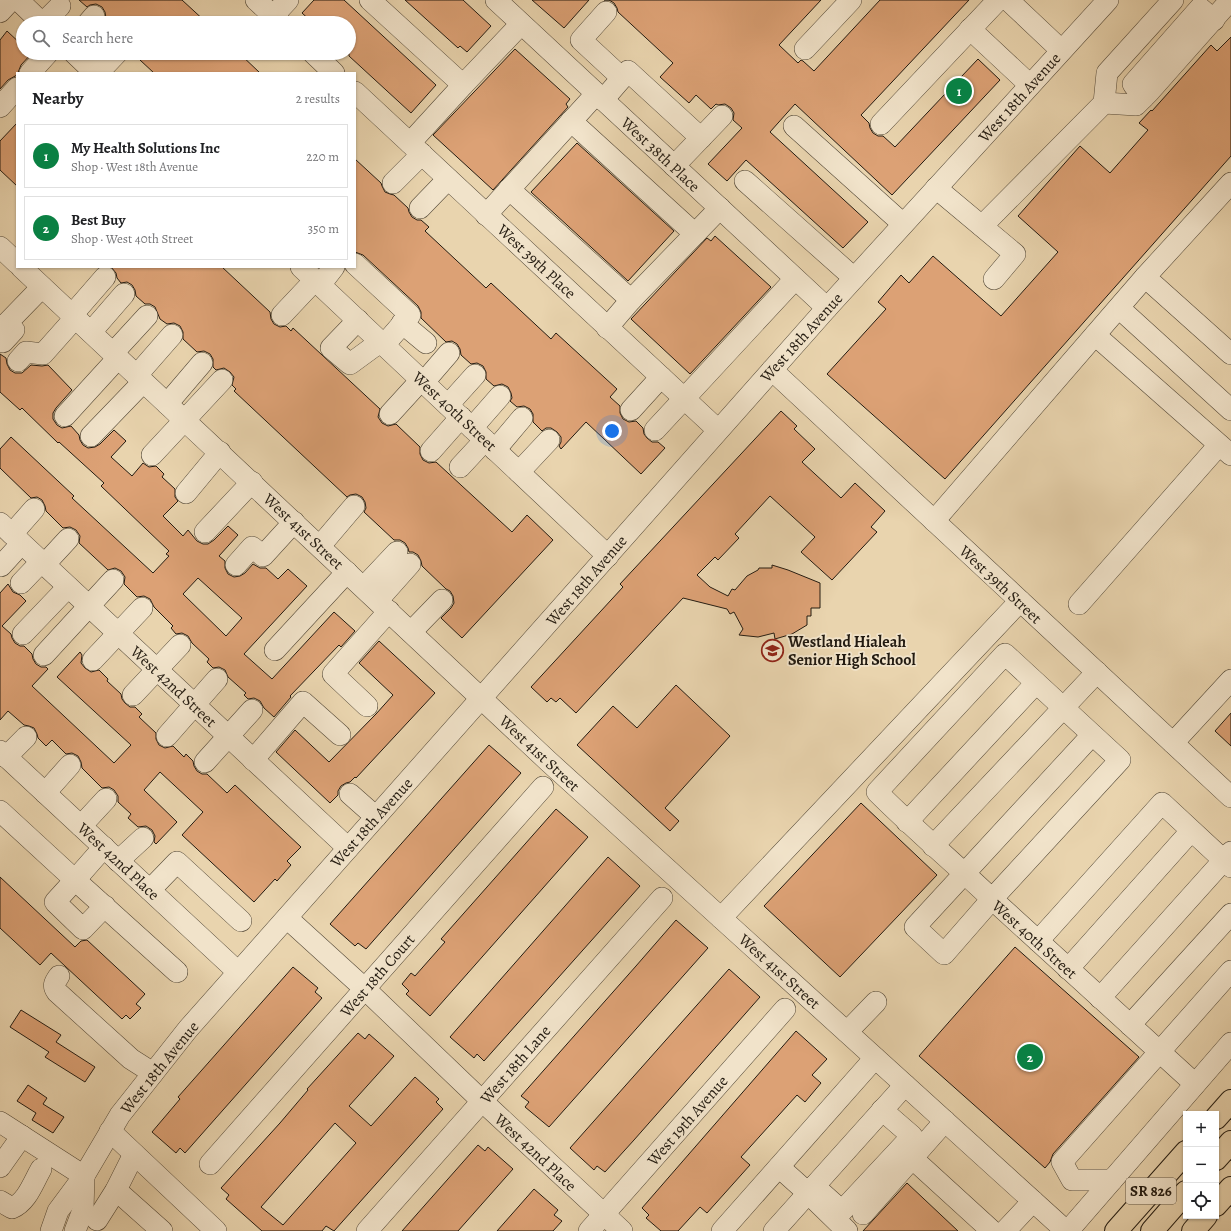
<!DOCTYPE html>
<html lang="en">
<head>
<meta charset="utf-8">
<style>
	:root { --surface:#fff; --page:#f6f6f6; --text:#202124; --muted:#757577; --line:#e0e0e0; --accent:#0b8043 }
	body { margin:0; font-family:Alegreya,serif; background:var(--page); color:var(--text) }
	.controls { position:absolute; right:12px; bottom:12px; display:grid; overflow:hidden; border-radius:0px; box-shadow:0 1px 3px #0004 }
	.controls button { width:36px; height:36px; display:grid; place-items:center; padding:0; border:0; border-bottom:1px solid var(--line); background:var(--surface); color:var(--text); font:20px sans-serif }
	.you { position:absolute; left:612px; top:431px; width:14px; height:14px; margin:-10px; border:3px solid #fff; border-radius:50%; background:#1a73e8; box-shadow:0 0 0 6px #1a73e833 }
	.badge { display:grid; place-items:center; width:26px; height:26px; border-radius:50%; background:var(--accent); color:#fff; font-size:13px; font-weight:700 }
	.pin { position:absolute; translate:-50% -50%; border:2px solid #fff; box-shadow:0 1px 4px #0006 }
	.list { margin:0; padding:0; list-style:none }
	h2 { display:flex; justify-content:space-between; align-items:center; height:52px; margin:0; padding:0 16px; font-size:17px }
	h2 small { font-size:13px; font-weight:400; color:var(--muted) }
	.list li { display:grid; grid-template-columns:26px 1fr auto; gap:12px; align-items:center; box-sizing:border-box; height:64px; margin:0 8px 8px; padding:0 8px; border:1px solid var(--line); border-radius:0px }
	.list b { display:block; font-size:15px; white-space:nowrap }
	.list p { margin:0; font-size:13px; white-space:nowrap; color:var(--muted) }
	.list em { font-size:13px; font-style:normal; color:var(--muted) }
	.icon { flex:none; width:22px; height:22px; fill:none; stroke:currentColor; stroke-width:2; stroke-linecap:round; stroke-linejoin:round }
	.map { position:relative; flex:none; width:1231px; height:1231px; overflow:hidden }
	.search { position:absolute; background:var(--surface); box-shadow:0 1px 3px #0004; left:16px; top:16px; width:340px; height:44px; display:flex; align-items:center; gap:10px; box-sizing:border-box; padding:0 14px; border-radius:22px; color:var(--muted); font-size:15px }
	.panel { position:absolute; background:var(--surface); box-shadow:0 1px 3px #0004; left:16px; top:72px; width:340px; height:196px; border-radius:0px }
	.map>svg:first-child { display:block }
</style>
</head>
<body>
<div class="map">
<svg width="1231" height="1231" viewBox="0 0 1231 1231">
	<rect width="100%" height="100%" fill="#e9d4ae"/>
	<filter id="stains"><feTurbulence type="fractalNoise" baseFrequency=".005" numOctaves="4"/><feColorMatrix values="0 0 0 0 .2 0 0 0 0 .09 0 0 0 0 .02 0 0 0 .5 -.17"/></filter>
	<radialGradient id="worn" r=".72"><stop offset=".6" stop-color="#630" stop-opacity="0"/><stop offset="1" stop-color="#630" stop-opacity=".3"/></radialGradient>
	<g fill="#dca175" stroke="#231b11" fill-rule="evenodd">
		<path d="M79,0H182L207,23H104L106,18L105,12L102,7L96,4L90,5L87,7Z"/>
		<path d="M314,0H344L436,85L411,113L349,56V23H313L302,13Z"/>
		<path d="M405,0H463L491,26L467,52L460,46L458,48Z"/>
		<path d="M532,0H589L564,28Z"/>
		<path d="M604,0H821L779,45L798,63L801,60L803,61L814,71L880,0H969L861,115L869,123L870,128L873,133L878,136H883L895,147L978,59L1000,80L892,195L795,104L770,132L868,222L843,248L746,160L727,181L708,164L742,128L733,120L734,113L731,108L725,104L718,105L716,104L711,109L696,95L689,103L660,77L673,63L618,12L617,8L614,3L609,0Z"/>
		<path d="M7,31L23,46V53H32L21,65L17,75L8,80L0,89V40Z"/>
		<path d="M1231,37V156L945,479L827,374L886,309L878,302L901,275L909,283L933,256L1001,316L1058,252L1018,216L1080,146L1110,173L1148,130L1139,123L1151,110L1152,111L1211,45L1217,51Z"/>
		<path d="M515,49L570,99L566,104L568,107L493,190L433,135Z"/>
		<path d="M146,53H239L260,73H154L140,60Z"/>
		<path d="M17,123V186L0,170V141Z"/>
		<path d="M577,143L674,231L628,281L531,192Z"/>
		<path d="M355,159L381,183L382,186L385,192L390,194L394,195L408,208L409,212L412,217L417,220H421L429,227L425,231L486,288L491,283L551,339L556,333L617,389L610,397L620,406V413L623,419L629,422L636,421L643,428L644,434L647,438L652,442H658L665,448L641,474L586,422L561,449L559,446L561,442V437L557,432L551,428H546L542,431L533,422V414L530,409L524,406L517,407L510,401L512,398L511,393L508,387L502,384L494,386L486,379V372L483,366L477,363L471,364L461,355L460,349L457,344L452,341L446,342L421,318V312L418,306L363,255L355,252Z"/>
		<path d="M715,236L771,287L690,374L631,319L707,238L711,241Z"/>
		<path d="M111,267H222L270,312L271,319L274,324L280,327L286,326L291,331L293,328L380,409L378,417L382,423L388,426L396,424L420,447V454L423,460L429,463L436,462L512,532L527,515L553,540L462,638L441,618L451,608L454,603L453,596L450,591L446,589L422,566L421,561L418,555L413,552H409L408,548L405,543L400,540H394L364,512L366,508L365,502L362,497L356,494L350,495L347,497L234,391L236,389L232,385L234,377L230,372L224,368L216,370L213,367V359L210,354L204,351L197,352L183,339V332L180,326L174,323L167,324L160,319L155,307L150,304H145L136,296L135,290L132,285L127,282L121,283L117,278L116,273Z"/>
		<path d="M0,354L6,358L7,364L10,370L15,373H22L31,365L42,366L48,365L72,390L56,408L53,413V419L57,425L62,428L71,426L79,435L80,440L83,445L88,448L95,447L100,444L114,430L126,441L111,457L132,476L143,463L149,467L156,466L164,474L162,477L175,489V497L178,501L163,516L183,536L188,530L197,541L203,544H208L214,540L228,526L238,535L219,556L225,561V568L228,574L234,577L240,576L245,573L253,564L260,568H266L278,579L288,569L307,586L244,654L272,679L334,612L355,631L341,647L339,645L290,696L291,697L274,717L264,708L260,701L254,698L248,699L244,695L246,693L228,677L225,670L219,667L213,668L207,662L209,659L192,643L188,636L182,633L176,634L171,628L173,626L154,607L150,599L144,596L137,597L124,584L125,577L121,571L115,568L108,570L79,543L80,536L76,530L70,527L63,528L46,511L45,506L42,500L37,497L31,498L0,468V449L11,437L74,496L72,498L153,573L169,556L166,554L169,551L101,486L104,483L59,442L58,443L22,408L20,410L0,392ZM198,578L242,618L226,636L183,594Z"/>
		<path d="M781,411L797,426L794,429L815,449L802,462L841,498L855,483L885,511L871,527L877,532L832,580L801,552L815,537L770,496L735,534L739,538L718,560L715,557L697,575L710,587L728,596L732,589L735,590L747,576L758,570L759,568H772V565L788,570L820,583V608H811V616H807V625L792,634L775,639L774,633L758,637L739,635L743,629L734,612L730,614L727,609L683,598L576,713L560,698L556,702L551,698L547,702L531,687L623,587L620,584Z"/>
		<path d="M8,584L13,592L20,595L26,601L2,626L11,634L12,638L15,643L20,646H24L32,654L33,659L36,664L41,667H46L48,669L32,686L114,763L131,745L57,677L80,652L82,655L81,663L85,668L91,672L99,670L108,679L107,681L121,694L122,699L125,703L130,707H135L142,714L139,717L156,733V739L159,745L165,748L173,746L184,757L186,754L193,761L194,766L197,771L202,774H207L227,793L235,785L301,847L287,861L291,865L277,881L275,879L254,902L182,835L203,812L160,772L144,790L177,822L156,844L154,842L155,836L152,830L146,826L138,827L128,818L131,814L118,802V796L114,790L109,787L102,788L82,768L81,762L78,756L72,753L66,754L52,740L46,746L38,738L37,734L34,728L29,726L24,725L8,711L0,720V593Z"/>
		<path d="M379,641L435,693L356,778L355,777L350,782L346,783L341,786L338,791V795L330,803L276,752L295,730L329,762L376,714L393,695L359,663Z"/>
		<path d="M676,685L730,736L665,808L679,821L670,831L577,745L613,706L637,728Z"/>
		<path d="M1231,713V746L1215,731Z"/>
		<path d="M489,745L521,773L366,949L358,943L355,946L330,924Z"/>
		<path d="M861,803L937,875L840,977L764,906Z"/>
		<path d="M556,809L588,837L430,1016L406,994L409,991L402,984L411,973L415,976L445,942L441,939Z"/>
		<path d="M608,857L640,886L484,1061L477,1054L474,1058L450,1037Z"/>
		<path d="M0,877L75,947L81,941L87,940L145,994L136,1004L141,1008L130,1019L126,1015L122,1019L51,953L40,965L0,928Z"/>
		<path d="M676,920L708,948L549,1127L525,1107L529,1102L521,1096L636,966Z"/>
		<path d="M1015,947L1139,1057L1053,1154L1050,1162L1045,1168L919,1056Z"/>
		<path d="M293,967L318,988L315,992L322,998L185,1153L180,1148L176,1153L152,1132L180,1099L178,1097Z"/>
		<path d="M729,969L760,997L634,1140L605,1172L597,1166L594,1170L570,1148Z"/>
		<path d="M21,1010L61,1035L56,1042L95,1067L85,1082L45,1057L49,1052L10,1027Z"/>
		<path d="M796,1031L827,1059L812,1075L821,1083L805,1102L797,1095L741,1157L750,1165L707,1213L700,1207L678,1231H661L646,1218L649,1215L642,1208Z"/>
		<path d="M358,1033L365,1039L369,1034L394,1056L349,1106L371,1126L415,1077L439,1099L436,1102L443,1109L334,1231L326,1226L322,1231H262L226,1199L229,1195L221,1188L280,1123L308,1090L307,1089ZM335,1123L356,1143L283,1225L261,1207Z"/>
		<path d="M28,1085L47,1098L43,1104L64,1117L53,1133L32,1120L36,1113L17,1101Z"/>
		<path d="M478,1145L485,1151L488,1147L513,1169L458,1231H402Z"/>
		<path d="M907,1183L958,1231H863Z"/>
		<path d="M534,1189L558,1210L554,1215L562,1221L553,1231H497Z"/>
	</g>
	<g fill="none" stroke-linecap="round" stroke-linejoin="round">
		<defs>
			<g id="minor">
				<path d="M18,0L42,23"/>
				<path d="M256,0L281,23"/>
				<path d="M370,0L463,85L521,24"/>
				<path d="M496,0L827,308"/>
				<path d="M1008,0L1061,50"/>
				<path d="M0,12L11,0"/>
				<path d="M606,12L581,40L622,78"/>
				<path d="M273,16L288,0"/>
				<path d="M43,23L60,6"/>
				<path d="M88,23L94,16"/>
				<path d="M970,29L1030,85"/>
				<path d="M805,49L851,0"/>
				<path d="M74,53L95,73"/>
				<path d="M313,53L334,73"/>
				<path d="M30,73L48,53"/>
				<path d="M98,73L117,53"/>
				<path d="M355,92L718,430"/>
				<path d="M1143,98L1133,84L1200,8L1214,20"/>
				<path d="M603,100L628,71L701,138"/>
				<path d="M1104,103L1136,105L1149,92L1227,4"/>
				<path d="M0,107L17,88"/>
				<path d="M571,121L695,234"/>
				<path d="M881,124L998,0"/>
				<path d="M794,126L903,224"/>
				<path d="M410,143L463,85"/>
				<path d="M674,166L722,116"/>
				<path d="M745,181L854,278"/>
				<path d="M393,183L422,154"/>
				<path d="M1231,183L1145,277L1231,354"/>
				<path d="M936,188L1015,254L994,279"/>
				<path d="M509,189L631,300L607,328"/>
				<path d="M420,208L448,179"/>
				<path d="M486,215L596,94"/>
				<path d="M982,226L1104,103L1107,73L1173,0"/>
				<path d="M0,247L17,263"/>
				<path d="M355,264L410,315L384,345"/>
				<path d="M21,267L548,761L1066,1231"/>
				<path d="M301,267L608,556"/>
				<path d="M320,285L334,267"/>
				<path d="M631,300L720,208"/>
				<path d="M1119,308L1231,410"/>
				<path d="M72,315L105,277"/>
				<path d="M282,315L315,280"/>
				<path d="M358,320L331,348L350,364L380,342"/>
				<path d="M402,323L426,343"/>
				<path d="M91,332L124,294"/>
				<path d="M1095,335L1231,455"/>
				<path d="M3,342L14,330L7,323L42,287"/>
				<path d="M113,353L147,316"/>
				<path d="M18,361L26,352L43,354L75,318"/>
				<path d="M772,370L1231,797"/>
				<path d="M137,375L172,335"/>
				<path d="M424,382L449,353"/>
				<path d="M167,404L202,363"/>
				<path d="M448,405L475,375"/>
				<path d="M631,410L661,377"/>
				<path d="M390,414L421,380"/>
				<path d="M65,416L118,358"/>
				<path d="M472,428L500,396"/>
				<path d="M655,430L795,279"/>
				<path d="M91,436L143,382"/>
				<path d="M495,450L522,418"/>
				<path d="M431,451L461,417"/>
				<path d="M152,455L222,380"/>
				<path d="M460,467L485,440"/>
				<path d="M519,472L549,440"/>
				<path d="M186,493L220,452"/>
				<path d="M934,521L1145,277"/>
				<path d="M0,523L348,848"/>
				<path d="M205,532L252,482"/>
				<path d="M12,534L34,509"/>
				<path d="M320,546L354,506"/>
				<path d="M44,565L68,539"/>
				<path d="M236,565L252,547L263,556L294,522"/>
				<path d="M1,566L21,544"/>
				<path d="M21,583L41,562"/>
				<path d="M364,587L397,552"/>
				<path d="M378,600L410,564"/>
				<path d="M1079,604L1219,445"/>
				<path d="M411,632L442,600"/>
				<path d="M23,634L68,587"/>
				<path d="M275,650L347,572"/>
				<path d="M44,655L113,580"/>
				<path d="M93,660L142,608"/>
				<path d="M133,695L180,645"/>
				<path d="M367,706L333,674L389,611"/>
				<path d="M1092,735L915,927L944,954L992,899L1120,760L1005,654L877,792C914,829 954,863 992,899L1195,1084"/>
				<path d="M167,736L217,679"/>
				<path d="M1173,743L1231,680"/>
				<path d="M0,751L238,972"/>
				<path d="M6,757L26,737"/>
				<path d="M253,760L303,702L340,735"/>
				<path d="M205,762L252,710"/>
				<path d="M45,793L70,765"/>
				<path d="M350,794L376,817"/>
				<path d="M0,811L75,880L104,847"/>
				<path d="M907,822L1036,683"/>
				<path d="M81,826L106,799"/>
				<path d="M933,846L1097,672"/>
				<path d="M118,861L143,838"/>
				<path d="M150,890L177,862L241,921"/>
				<path d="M105,906L83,929L55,902L75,880L177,972"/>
				<path d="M287,918L365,989L482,1101L622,1231"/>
				<path d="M721,918L1020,601"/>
				<path d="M1038,941L1162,803L1231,867"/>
				<path d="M1068,969L1191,831"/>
				<path d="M59,976C55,982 52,985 57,992L131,1059L153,1073"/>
				<path d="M1100,998L1231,852"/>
				<path d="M1130,1025L1231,914"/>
				<path d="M847,1032L876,1002"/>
				<path d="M0,1122L84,1176"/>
				<path d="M110,1131L216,1231"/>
				<path d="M912,1158L992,1231"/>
				<path d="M210,1164L543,787"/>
				<path d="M0,1167L22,1136"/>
				<path d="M779,1167L808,1193L847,1231"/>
				<path d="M1112,1180H1072L1062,1162L1231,971"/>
				<path d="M814,1186L842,1211L912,1136L882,1110"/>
				<path d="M116,1190L162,1231"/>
				<path d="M0,1201L12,1208C27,1202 33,1183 41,1169"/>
				<path d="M863,1214L945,1121"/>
				<path d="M97,1220L116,1190L134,1154"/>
				<path d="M51,1231L58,1211L84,1176L120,1115L188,1029L827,308L1108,0"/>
				<path d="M75,1231L83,1210L84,1176"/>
				<path d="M367,1231L662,898"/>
				<path d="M589,1231L785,1009"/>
				<path d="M722,1231L875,1058"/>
				<path d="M774,1231L905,1085"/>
				<path d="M1005,1231L1033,1201"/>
				<path d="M1068,1231L1231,1043"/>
			</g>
			<g id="highway">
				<path d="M1216,1118L1231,1101"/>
				<path d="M1216,1159L1231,1142"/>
				<path d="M1216,1205L1231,1188"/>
				<path d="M1116,1231L1186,1152"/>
				<path d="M1152,1231L1186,1192"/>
				<path d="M1193,1231L1206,1216"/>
			</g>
		</defs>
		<use href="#minor" stroke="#544938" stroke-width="22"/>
		<use href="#highway" stroke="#231b11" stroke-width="24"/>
		<use href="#minor" stroke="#f1e3ca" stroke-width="21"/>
		<use href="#highway" stroke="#e9d4ae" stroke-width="22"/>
	</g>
	<defs>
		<symbol id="school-ring" viewBox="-11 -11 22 22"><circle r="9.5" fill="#f1e3ca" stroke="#8f2418" stroke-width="1.5"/><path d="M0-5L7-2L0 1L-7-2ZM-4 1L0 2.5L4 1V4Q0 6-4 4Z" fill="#8f2418"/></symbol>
	</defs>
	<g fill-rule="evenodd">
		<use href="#school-ring" x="760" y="638" width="25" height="25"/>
	</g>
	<g text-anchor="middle" stroke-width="3.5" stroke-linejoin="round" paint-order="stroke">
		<rect fill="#f1e3ca" stroke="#615748" stroke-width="1" x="1126" y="1178" width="50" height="26" rx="3"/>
		<g font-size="15" font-weight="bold" fill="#231b11">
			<text x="1151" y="1196">SR 826</text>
		</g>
		<g font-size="16" fill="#231b11" stroke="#f1e3ca">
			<text transform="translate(1019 97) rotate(-48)" y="6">West 18th Avenue</text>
			<text transform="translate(661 154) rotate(43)" y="6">West 38th Place</text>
			<text transform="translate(537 261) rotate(43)" y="6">West 39th Place</text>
			<text transform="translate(801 337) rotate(-48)" y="6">West 18th Avenue</text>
			<text transform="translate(455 411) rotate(43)" y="6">West 40th Street</text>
			<text transform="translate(304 531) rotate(43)" y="6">West 41st Street</text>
			<text transform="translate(586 580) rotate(-49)" y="6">West 18th Avenue</text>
			<text transform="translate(1001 584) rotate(43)" y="6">West 39th Street</text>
			<text transform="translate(174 686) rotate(43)" y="6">West 42nd Street</text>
			<text transform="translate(540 753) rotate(43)" y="6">West 41st Street</text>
			<text transform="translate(371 822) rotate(-48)" y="6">West 18th Avenue</text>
			<text transform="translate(119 861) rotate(43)" y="6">West 42nd Place</text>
			<text transform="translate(1035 939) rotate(42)" y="6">West 40th Street</text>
			<text transform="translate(780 971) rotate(42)" y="6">West 41st Street</text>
			<text transform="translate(377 975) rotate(-49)" y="6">West 18th Court</text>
			<text transform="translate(515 1064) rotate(-49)" y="6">West 18th Lane</text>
			<text transform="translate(159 1067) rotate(-51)" y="6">West 18th Avenue</text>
			<text transform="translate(687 1120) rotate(-49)" y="6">West 19th Avenue</text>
			<text transform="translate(536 1152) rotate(43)" y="6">West 42nd Place</text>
		</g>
		<g font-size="16" font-weight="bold" fill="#231b11" stroke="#f1e3ca" text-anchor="start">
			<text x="788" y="647">Westland Hialeah<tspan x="788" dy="18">Senior High School</tspan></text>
		</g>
	</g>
	<rect width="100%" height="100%" filter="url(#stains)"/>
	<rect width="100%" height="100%" fill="url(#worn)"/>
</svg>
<div class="controls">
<button>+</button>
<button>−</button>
<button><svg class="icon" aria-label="locate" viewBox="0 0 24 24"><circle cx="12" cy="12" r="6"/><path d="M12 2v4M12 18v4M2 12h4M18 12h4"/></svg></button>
</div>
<div class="you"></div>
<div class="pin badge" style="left:959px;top:91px">1</div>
<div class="pin badge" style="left:1030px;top:1057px">2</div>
<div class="search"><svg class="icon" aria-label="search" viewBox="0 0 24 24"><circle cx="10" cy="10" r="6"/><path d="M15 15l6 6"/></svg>Search here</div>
<section class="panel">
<h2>Nearby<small>2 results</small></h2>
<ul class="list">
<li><span class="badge">1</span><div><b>My Health Solutions Inc</b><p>Shop · West 18th Avenue</p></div><em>220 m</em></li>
<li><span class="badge">2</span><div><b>Best Buy</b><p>Shop · West 40th Street</p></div><em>350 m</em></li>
</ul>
</section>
</div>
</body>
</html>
